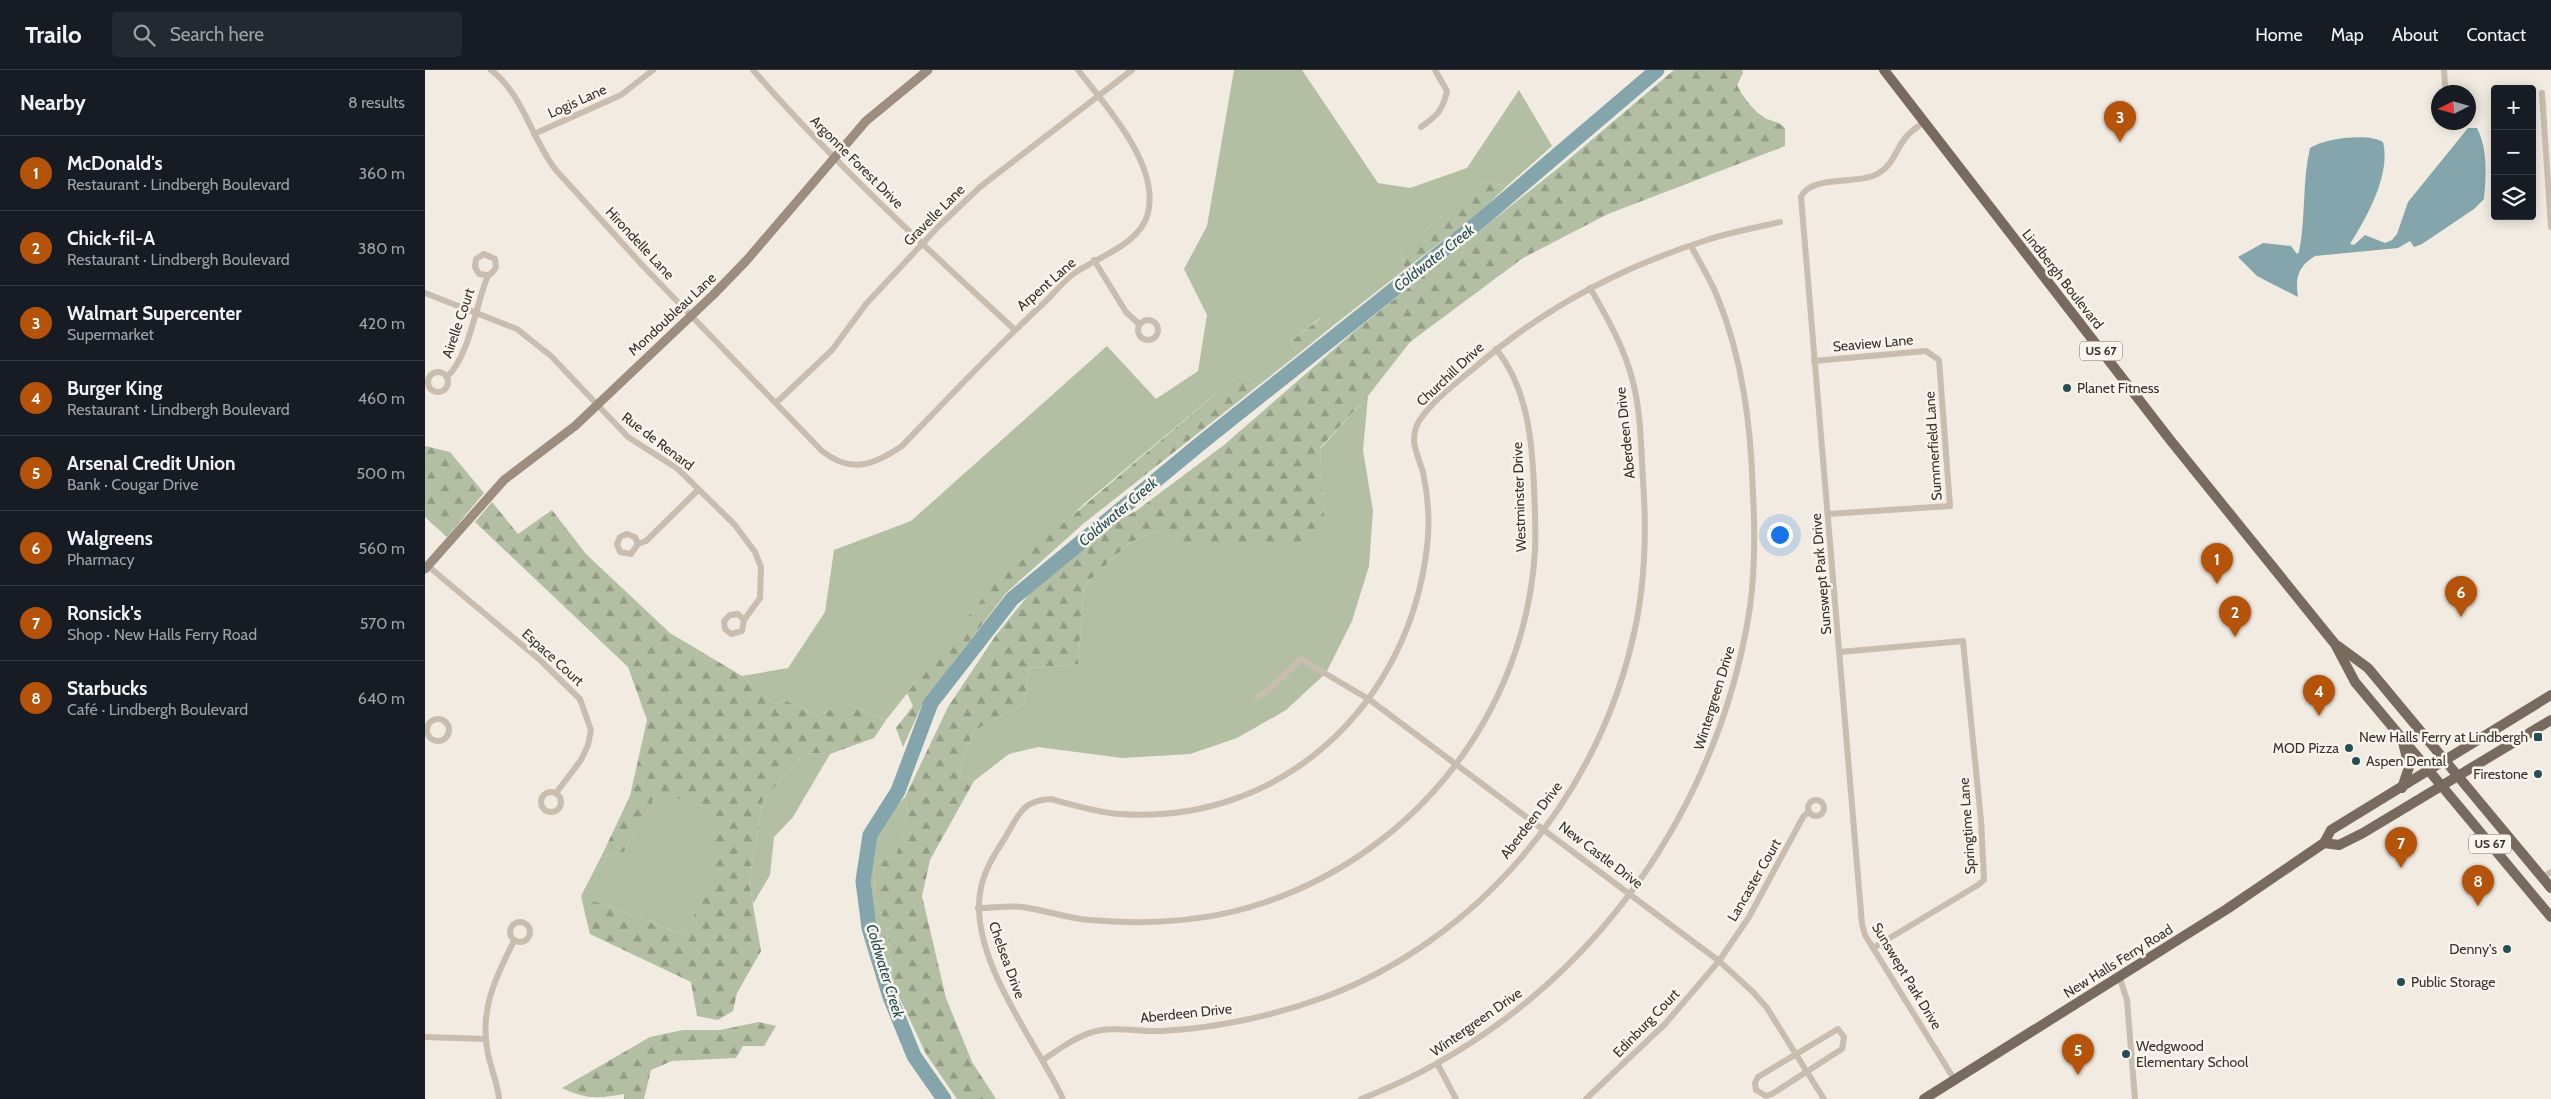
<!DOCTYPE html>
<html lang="en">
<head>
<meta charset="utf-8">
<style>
	:root { --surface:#171b24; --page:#242831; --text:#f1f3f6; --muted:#9ea1a6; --line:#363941; --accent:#b45309 }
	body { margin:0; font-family:Cabin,sans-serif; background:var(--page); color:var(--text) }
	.controls { position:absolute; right:15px; top:15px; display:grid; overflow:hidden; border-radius:5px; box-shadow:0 2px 12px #0003 }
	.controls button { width:45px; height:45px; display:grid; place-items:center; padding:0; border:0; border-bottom:1px solid var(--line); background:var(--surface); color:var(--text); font:25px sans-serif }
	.compass { position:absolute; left:2006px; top:15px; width:45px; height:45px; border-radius:50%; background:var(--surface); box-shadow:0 2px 12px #0003; rotate:265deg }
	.you { position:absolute; left:1354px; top:464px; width:18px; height:18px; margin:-12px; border:4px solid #fff; border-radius:50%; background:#1a73e8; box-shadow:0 0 0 8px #1a73e833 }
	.badge { display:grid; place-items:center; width:32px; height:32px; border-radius:50%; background:var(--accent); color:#fff; font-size:16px; font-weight:700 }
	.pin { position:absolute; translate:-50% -41px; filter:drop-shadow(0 1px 2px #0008) }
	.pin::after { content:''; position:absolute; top:26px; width:18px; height:15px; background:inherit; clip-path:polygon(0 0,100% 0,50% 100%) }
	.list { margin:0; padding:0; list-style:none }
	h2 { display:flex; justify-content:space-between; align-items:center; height:65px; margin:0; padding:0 20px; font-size:21px }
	h2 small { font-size:16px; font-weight:400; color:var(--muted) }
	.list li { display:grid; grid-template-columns:32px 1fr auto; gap:15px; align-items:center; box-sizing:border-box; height:75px; padding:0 20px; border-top:1px solid var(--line) }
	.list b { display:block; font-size:19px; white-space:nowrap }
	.list p { margin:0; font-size:16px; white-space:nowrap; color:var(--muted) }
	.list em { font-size:16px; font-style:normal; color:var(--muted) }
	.icon { flex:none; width:28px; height:28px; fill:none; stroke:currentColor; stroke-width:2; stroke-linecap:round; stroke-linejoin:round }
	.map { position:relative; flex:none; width:2126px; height:1029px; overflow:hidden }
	header { display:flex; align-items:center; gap:30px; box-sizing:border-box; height:70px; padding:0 25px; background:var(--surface); border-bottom:1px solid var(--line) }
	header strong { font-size:24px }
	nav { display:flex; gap:28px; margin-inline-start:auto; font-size:18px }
	.search { width:350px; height:45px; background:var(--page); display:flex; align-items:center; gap:12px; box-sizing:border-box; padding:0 18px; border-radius:5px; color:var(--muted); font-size:19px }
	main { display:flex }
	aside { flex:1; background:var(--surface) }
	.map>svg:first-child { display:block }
</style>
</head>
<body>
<header>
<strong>Trailo</strong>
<div class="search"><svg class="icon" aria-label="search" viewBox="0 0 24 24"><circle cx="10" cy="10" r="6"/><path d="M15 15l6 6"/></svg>Search here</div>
<nav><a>Home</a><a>Map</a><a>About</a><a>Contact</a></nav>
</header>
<main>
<aside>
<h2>Nearby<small>8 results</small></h2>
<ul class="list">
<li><span class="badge">1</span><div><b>McDonald's</b><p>Restaurant · Lindbergh Boulevard</p></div><em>360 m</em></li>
<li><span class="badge">2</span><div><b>Chick-fil-A</b><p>Restaurant · Lindbergh Boulevard</p></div><em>380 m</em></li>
<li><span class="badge">3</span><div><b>Walmart Supercenter</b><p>Supermarket</p></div><em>420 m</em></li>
<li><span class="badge">4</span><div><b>Burger King</b><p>Restaurant · Lindbergh Boulevard</p></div><em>460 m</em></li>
<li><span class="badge">5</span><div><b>Arsenal Credit Union</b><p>Bank · Cougar Drive</p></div><em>500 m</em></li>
<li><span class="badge">6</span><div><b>Walgreens</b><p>Pharmacy</p></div><em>560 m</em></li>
<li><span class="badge">7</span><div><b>Ronsick's</b><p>Shop · New Halls Ferry Road</p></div><em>570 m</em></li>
<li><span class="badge">8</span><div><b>Starbucks</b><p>Café · Lindbergh Boulevard</p></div><em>640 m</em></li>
</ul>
</aside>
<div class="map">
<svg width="2126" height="1029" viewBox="0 0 2126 1029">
	<defs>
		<pattern id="forest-firs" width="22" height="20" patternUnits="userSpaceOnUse" patternTransform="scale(1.25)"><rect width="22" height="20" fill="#b2bfa2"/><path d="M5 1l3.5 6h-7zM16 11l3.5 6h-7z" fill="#929c84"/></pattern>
	</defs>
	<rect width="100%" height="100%" fill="#f1ebe1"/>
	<g fill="#b2bfa2">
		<path d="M809,0H877L953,113L985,118L1042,98L1094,20L1127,76L1082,116L1058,111L976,181L979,200L909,255L895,248L866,271L872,285L834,315L815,305L801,315L660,433L542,548L461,650L419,633L392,646L360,630L350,634L317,606L363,598L400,542L409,480L486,451L682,276L731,329L773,301L782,245L759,199L782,156Z"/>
		<path d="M943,326L938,380L948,441L944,496L927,551L901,603L861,640L812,668L765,684L697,688L613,677L584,684L549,711L534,705L548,661L599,634L604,598L653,594L659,516L703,474L730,460L759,476L899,446L895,379Z"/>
		<path d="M380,683L405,684L368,747L349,767L345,805L328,834L324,812L338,730Z"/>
		<path d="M237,722L286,739L287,813L259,865L156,826L176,787L199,782L210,761L232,748L227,730Z"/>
		<path d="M480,727L483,744L471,785L450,794L449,827L461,856L469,916C443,849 421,783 480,727Z"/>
	</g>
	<g fill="url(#forest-firs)">
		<path d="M1249,0H1317L1318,3L1312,15C1317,26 1330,43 1342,49C1349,52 1354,52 1360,58V76L1183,144L1098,188L985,272L943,326L895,378L899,446L895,471L759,476L730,460L703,474L659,516L653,594L604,598L599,634L548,661L534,705L549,711L505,790L497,826L521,928L547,992L571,1029H532L501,984L469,916L461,856L449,827L450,794L471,785L483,744L480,727L523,637L571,565L605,523L688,453L711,441L799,375L931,260L1137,95Z"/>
		<path d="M1058,111L1082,116L1053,144L979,200L976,181Z"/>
		<path d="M896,248L909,255L872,285L866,271Z"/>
		<path d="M815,305L834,315L658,454L581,523L499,631L478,677L471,658L488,636L482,623L574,508L801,315Z"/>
		<path d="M0,376L25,382L59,423L22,467L0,447Z"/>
		<path d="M67,432L93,464L127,440L161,484L245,563L317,606L350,634L360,630L392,646L419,633L461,650L449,668L405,684L380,683L338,730L324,812L336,881L312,923L308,941L293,950L272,946L266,912L165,864L156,826L259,865L286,813V739L236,723L227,730L233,748L210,761L199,782L176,787L205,726L222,650L203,597L50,452Z"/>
		<path d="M334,952L351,956L339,976H318L311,988L247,991L226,1000L219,1029H199V1024C173,1029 160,1029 137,1018L225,967L258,960H295Z"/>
	</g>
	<path fill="#83a5ab" d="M2043,58H2052C2063,79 2061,106 2059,129L2049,139L1997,174L1989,177L1985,171L1973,178L1890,186C1873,196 1870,208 1873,227L1832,206L1813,187L1838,173L1866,176L1872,184L1874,182C1881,148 1877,112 1885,78C1901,68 1942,63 1958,72C1966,104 1942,147 1925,174L1929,175L1940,165L1960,173L1967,170L1972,164L1983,132Z"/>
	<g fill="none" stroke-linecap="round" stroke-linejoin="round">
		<path stroke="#83a5ab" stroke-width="15" d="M519,1029L489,986L465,927L444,858L438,811L445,765L473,721L506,633L587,529L781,369L1055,151L1232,0"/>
		<g stroke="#c8bdae" stroke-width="6">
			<path d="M66,0C97,23 107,69 130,99L219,197L397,381C426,404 449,395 477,376C524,327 571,277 621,231C630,222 638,212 648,204C672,187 715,175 723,143C735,94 680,35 653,0"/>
			<path d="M328,0C408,92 499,176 589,259"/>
			<path d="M2019,0L2020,15"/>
			<path d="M2117,23L2126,157"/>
			<path d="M1499,52C1493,57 1486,61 1481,67C1471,79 1468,95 1454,103C1433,116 1386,104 1376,127L1437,854L1440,865L1529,1009"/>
			<path d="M996,57C1012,46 1018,40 1022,21L1010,0"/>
			<path d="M109,64L196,25L228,0"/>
			<path d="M669,190L701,242L714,254"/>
			<path d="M0,223L92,259L126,286L203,367L253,399L310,455L330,482L336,497L335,528L319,550L317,561L306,564L300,559L299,551L305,545L313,544L319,550"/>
			<circle cx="723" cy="260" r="10"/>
			<path d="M1389,291L1501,281L1514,290L1525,436L1403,444"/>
			<circle cx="13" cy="312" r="10"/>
			<path d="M22,307C45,284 50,238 62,208C63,204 69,203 71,197L70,189L59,184L51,189L50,197L54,204L62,205"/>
			<path d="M352,332L407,280L441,234L513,157L555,117L707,0"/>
			<path d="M213,474L210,467L202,464L195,467L192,474L195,482L206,484L213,474L221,471L273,420"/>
			<path d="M3,496L115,590L155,629L166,660L163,675L156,690L131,723"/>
			<path d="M1415,582L1538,571L1556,750L1559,810L1553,815L1448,878"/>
			<path d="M832,627L840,623L876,589L945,630L1294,891L1328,922L1342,938L1399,1029"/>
			<circle cx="13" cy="660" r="11"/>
			<circle cx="126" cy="732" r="10"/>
			<circle cx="1391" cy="738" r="8"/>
			<path d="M2117,808L2126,802"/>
			<path d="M553,838C568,838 583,835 597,837C620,840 641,848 664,850C722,855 782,852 838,833C991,782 1100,643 1110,481C1111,459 1110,438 1109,417C1107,369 1102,317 1071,279"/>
			<circle cx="95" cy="862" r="10"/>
			<path d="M1694,906L1702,930L1710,1029"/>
			<path d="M1413,959L1419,967L1417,979L1347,1024L1341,1026L1331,1020L1330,1013L1333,1007Z"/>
			<path d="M0,967L61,969"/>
			<path d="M618,990C633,980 650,967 668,962C686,956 716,962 737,961C791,958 848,946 900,927C1051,870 1168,732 1206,576C1220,522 1222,465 1218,410C1216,378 1216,343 1208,312C1200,279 1182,247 1165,218"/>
			<path d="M1013,995L1031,1029"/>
			<path d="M74,1029C73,1014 66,999 63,984C54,941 70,908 89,871"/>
			<path d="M638,1029C611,971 545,890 555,823C558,802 569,785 580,768C593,746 597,730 626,729C648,735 671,742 694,744C857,756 984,634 1002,477C1005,453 1003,426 998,402C995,392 990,381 989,371C989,365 991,356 994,351C1008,330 1030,314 1048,299C1116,240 1196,197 1282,170C1305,162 1330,158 1355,152"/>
			<path d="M936,1029C1144,949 1292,756 1325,537C1330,500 1330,461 1328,424C1326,357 1318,289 1292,226C1285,209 1275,193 1266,176"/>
			<path d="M1161,1029L1240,954L1294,891L1324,847L1378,747L1384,741"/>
		</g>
		<path stroke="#9c8d7f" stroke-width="9" d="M0,499L79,410L150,356L288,225L321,191L441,51L503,0"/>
		<g stroke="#786a5e" stroke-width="10">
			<path d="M1459,0L1746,371L1910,574L1930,612L2126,847"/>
			<path d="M1913,576L1943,598L2126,818"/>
			<path d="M1977,718L1984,697L1978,672"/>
			<path d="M1899,773L1914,775L1938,763L2126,650"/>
			<path d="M1499,1029L1802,839L1899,773L1906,760L2126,625"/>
		</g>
	</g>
	<g fill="#254d55" stroke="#f9f5ed" stroke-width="2">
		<circle cx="1642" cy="318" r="5"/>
		<rect x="2108" y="662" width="10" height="10" rx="2.5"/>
		<circle cx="1924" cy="678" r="5"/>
		<circle cx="1931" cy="691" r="5"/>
		<circle cx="2113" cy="704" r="5"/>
		<circle cx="2082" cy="879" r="5"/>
		<circle cx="1976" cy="912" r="5"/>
		<circle cx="1701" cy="984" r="5"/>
	</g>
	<g text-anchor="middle" stroke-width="5" stroke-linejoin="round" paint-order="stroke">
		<g fill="#f9f5ed" stroke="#726c66" stroke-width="1">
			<rect x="1655" y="271.5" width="42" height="19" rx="4"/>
			<rect x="2044" y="764.5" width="42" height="19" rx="4"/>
		</g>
		<g font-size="12" font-weight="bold" fill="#38312c">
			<text x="1676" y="285">US 67</text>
			<text x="2065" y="778">US 67</text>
		</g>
		<g font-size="14" fill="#38312c" stroke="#f9f5ed">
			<text transform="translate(152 31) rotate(-24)" y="5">Logis Lane</text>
			<text transform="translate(432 92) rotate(45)" y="5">Argonne Forest Drive</text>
			<text transform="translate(509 145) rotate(-45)" y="5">Gravelle Lane</text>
			<text transform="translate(215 173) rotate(47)" y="5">Hirondelle Lane</text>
			<text transform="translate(1638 209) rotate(52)" y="5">Lindbergh Boulevard</text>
			<text transform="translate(621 214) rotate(-41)" y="5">Arpent Lane</text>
			<text transform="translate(247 244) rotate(-43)" y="5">Mondoubleau Lane</text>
			<text transform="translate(33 253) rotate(-71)" y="5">Airelle Court</text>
			<text transform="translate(1448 273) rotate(-5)" y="5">Seaview Lane</text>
			<text transform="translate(1025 304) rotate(-43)" y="5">Churchill Drive</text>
			<text transform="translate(1200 363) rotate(-96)" y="5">Aberdeen Drive</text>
			<text transform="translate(233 371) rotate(37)" y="5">Rue de Renard</text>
			<text transform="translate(1508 376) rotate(-94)" y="5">Summerfield Lane</text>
			<text transform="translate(1094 427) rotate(-92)" y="5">Westminster Drive</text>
			<text transform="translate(1396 504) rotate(-95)" y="5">Sunswept Park Drive</text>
			<text transform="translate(128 587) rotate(42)" y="5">Espace Court</text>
			<text transform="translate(1289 628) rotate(-73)" y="5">Wintergreen Drive</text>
			<text transform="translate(1106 750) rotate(-53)" y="5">Aberdeen Drive</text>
			<text transform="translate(1542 756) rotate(-94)" y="5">Springtime Lane</text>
			<text transform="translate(1176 785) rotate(37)" y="5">New Castle Drive</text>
			<text transform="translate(1329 810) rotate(-60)" y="5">Lancaster Court</text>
			<text transform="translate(582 890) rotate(70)" y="5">Chelsea Drive</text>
			<text transform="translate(1693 891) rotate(-32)" y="5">New Halls Ferry Road</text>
			<text transform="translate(1482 906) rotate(59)" y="5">Sunswept Park Drive</text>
			<text transform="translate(761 943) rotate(-6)" y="5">Aberdeen Drive</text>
			<text transform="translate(1051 952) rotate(-35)" y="5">Wintergreen Drive</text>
			<text transform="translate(1221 953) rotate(-46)" y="5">Edinburg Court</text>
		</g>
		<g font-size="14" fill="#38312c" stroke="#f9f5ed" text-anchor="start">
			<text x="1652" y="323">Planet Fitness</text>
			<text x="2103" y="672" text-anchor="end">New Halls Ferry at Lindbergh</text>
			<text x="1914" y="683" text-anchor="end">MOD Pizza</text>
			<text x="1941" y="696">Aspen Dental</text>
			<text x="2103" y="709" text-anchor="end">Firestone</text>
			<text x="2072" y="884" text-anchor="end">Denny's</text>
			<text x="1986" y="917">Public Storage</text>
			<text x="1711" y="981">Wedgwood<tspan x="1711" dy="16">Elementary School</tspan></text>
		</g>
		<g font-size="15" font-style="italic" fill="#254d55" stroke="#f9f5ed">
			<text transform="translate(1009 188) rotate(-38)" y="5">Coldwater Creek</text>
			<text transform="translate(693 442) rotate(-40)" y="5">Coldwater Creek</text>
			<text transform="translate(460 901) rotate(73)" y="5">Coldwater Creek</text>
		</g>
	</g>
</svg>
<div class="controls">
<button>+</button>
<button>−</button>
<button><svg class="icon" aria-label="layers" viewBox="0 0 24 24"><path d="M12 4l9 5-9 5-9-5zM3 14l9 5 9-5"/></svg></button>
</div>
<svg class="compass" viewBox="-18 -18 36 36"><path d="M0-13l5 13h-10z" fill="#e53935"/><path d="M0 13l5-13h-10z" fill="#9ea1a6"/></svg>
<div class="you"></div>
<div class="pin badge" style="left:1792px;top:514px">1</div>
<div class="pin badge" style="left:1810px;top:567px">2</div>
<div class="pin badge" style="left:1695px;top:72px">3</div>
<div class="pin badge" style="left:1894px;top:646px">4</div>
<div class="pin badge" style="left:1653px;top:1005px">5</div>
<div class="pin badge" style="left:2036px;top:547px">6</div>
<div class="pin badge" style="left:1976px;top:798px">7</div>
<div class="pin badge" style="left:2053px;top:836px">8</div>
</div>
</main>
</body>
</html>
